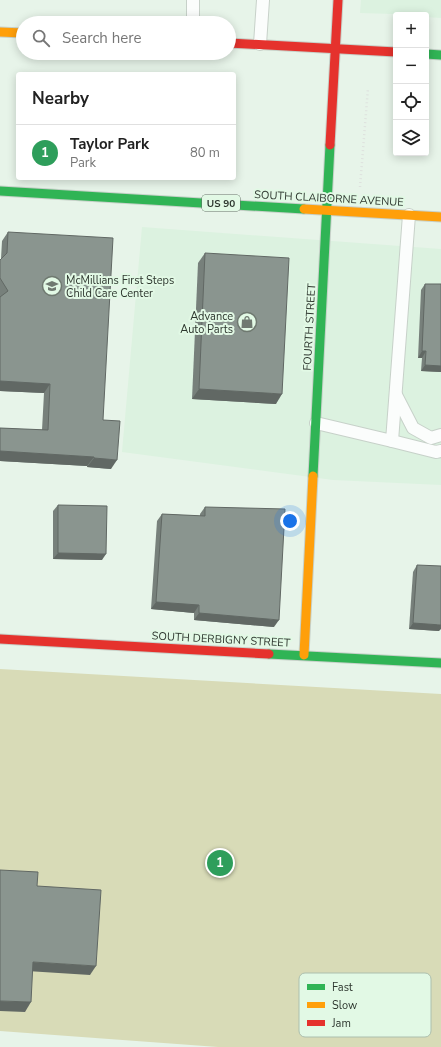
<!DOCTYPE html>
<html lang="en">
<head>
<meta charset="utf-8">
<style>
	:root { --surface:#fff; --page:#f6f6f6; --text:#222; --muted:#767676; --line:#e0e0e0; --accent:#6f7970 }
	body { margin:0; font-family:"Nunito Sans",sans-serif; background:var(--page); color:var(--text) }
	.controls { position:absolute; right:12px; top:12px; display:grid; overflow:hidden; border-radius:4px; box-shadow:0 2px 10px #0003 }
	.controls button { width:36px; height:36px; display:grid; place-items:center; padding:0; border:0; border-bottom:1px solid var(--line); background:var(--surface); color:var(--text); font:20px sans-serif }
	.you { position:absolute; left:290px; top:521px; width:14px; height:14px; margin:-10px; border:3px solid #fff; border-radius:50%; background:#1a73e8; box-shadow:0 0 0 6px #1a73e833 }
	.badge { display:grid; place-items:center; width:26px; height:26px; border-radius:50%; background:var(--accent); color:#fff; font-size:13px; font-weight:700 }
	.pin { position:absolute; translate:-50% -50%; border:2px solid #fff; box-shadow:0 1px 4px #0006 }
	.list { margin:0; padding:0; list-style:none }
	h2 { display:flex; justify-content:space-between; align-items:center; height:52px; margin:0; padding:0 16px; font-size:17px }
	h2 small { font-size:13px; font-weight:400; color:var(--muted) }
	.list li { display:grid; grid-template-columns:26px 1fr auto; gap:12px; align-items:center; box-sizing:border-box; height:56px; padding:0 16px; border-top:1px solid var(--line) }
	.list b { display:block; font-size:15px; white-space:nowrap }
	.list p { margin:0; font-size:13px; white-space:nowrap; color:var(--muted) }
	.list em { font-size:13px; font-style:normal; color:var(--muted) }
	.icon { flex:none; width:22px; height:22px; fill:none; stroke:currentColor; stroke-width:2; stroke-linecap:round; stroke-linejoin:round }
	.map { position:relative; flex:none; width:441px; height:1047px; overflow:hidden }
	.search { position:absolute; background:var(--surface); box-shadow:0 2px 10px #0003; left:16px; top:16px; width:220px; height:44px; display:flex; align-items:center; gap:10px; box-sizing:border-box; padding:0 14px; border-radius:22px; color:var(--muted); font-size:15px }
	.panel { position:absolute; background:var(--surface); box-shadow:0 2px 10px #0003; left:16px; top:72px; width:220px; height:108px; border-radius:4px }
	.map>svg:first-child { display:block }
</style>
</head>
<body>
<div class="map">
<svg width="441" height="1047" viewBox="0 0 441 1047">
	<rect width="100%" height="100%" fill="#e7f4e9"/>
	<g fill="#dcf2e0">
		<path d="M361,0H441V18L426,17V15L360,13Z"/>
		<path d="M142,227L441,249V485L333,480L122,452Z"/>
	</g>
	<path fill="#d8dbb7" d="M0,669L441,694V1047H218L0,1031Z"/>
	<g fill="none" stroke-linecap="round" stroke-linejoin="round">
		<defs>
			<g id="lane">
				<path d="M193,0V23"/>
				<path d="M260,44L263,0"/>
				<path d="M396,395L413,428L431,438L441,435"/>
				<path d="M316,423L392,441L409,215"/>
				<path d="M392,441L436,452L441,451"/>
			</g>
			<g id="fast">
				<path d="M426,54L441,55"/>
				<path d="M0,191L304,209"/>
				<path d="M313,476L330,145"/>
				<path d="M269,654L441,663"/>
			</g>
			<g id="slow">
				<path d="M0,32L23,33"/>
				<path d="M304,209L441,217"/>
				<path d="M304,655L313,476"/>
			</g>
			<g id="jam">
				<path d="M229,43L396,52"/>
				<path d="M330,145L338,0"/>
				<path d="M0,639L269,654"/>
			</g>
		</defs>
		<use href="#lane" stroke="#c7d1c9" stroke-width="14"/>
		<use href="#fast" stroke="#c7d1c9" stroke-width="11"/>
		<use href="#slow" stroke="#c7d1c9" stroke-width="11"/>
		<use href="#jam" stroke="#c7d1c9" stroke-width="11"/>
		<path stroke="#dee1de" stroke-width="2.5" stroke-dasharray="1 3" stroke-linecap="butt" d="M360,187L368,88"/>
		<use href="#lane" stroke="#fbfdfc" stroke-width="12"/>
		<use href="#fast" stroke="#30b455" stroke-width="9"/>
		<use href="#slow" stroke="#ff9f0a" stroke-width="9"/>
		<use href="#jam" stroke="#e5322d" stroke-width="9"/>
	</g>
	<g fill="#77807b">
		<path d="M8,232L103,420L111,469L87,467V466L0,461V428L42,430L44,393L0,391V260L1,259L2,241Z"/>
		<path d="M205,253L276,404L192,399L198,263Z"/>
		<path d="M425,284H441V372L421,371L422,358H418L421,290Z"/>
		<path d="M58,505L102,560L53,559V511Z"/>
		<path d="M205,507L274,627L194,620V613L151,609L157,521L162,514L200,516V514Z"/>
		<path d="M417,565L439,631L409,629L413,572Z"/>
	</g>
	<g fill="#616864">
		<path d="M422,351H426L422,358H418Z"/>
		<path d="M425,365L441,366V372L421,371Z"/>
		<path d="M0,381L50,384L44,393L0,391Z"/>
		<path d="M199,389L282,394L276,404L192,399Z"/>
		<path d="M0,451L94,457L87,466L0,461Z"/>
		<path d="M94,458L117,460L111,469L87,467Z"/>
		<path d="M58,553L106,554L102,560L53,559Z"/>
		<path d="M156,602L199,605L194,613L151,609Z"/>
		<path d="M199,613L279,620L274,627L194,620Z"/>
		<path d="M413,623L441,625V629L439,631L409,629Z"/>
		<path d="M33,962L96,966L90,975L27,971Z"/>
		<path d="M0,1001L31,1002L25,1012L0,1011Z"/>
	</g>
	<g fill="#8a958f" stroke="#616864">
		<path d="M8,232L113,238L103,420L120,421L117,460L94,458V457L0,451V428L48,430L50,384L0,381V297L8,291L0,278V260L7,253Z"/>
		<path d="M205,253L289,258L282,394L199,389Z"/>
		<path d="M425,284H441V366L425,365L426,351H422Z"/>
		<path d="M58,505L107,506L106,554L58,553Z"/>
		<path d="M205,507L285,509L279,620L199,613V605L156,602L162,514L205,516Z"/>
		<path d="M417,565L441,566V625L413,623Z"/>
		<path d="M0,870L38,872L37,886L101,890L96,966L33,962L31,1002L0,1001Z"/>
	</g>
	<defs>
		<symbol id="school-ring" viewBox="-11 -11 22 22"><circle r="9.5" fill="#e2f9e5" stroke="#6f7970" stroke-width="1.5"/><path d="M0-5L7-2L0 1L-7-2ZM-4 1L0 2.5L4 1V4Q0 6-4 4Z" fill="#6f7970"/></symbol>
		<symbol id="shop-ring" viewBox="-11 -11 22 22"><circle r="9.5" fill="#e2f9e5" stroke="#6f7970" stroke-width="1.5"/><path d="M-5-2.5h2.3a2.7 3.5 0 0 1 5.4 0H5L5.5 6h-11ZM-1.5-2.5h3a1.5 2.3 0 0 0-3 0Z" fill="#6f7970"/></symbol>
	</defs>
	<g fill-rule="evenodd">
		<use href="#school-ring" x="41" y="275" width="22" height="22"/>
		<use href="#shop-ring" x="236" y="311" width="22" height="22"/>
	</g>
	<g text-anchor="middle" stroke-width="4" stroke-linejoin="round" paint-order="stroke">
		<rect fill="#e2f9e5" stroke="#647166" stroke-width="1" x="202" y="195" width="38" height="16" rx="3"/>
		<g font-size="10" font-weight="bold" fill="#2e372f">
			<text x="221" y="207">US 90</text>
		</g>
		<g font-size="11" fill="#2e372f" stroke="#e2f9e5">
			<text transform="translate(329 198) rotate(3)" y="4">SOUTH CLAIBORNE AVENUE</text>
			<text transform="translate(309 327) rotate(-87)" y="4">FOURTH STREET</text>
			<text transform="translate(221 639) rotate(3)" y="4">SOUTH DERBIGNY STREET</text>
		</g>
		<g font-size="11" fill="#2e372f" stroke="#e2f9e5" text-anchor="start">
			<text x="66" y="284">McMillians First Steps<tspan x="66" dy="13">Child Care Center</tspan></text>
			<text x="233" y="320" text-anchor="end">Advance<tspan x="233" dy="13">Auto Parts</tspan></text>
		</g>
	</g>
	<rect x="299" y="973" width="132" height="64" rx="6" fill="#e2f9e5" stroke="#acbfae" stroke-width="1"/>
	<rect x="307" y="984" width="18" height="6" fill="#30b455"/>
	<rect x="307" y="1002" width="18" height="6" fill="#ff9f0a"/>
	<rect x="307" y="1020" width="18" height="6" fill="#e5322d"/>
	<g font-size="11" fill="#2e372f">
		<text x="332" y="991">Fast</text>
		<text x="332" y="1009">Slow</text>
		<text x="332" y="1027">Jam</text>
	</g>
</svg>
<div class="controls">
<button>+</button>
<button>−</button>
<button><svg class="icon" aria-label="locate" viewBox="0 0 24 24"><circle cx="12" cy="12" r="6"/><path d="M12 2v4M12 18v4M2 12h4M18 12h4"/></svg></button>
<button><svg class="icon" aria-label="layers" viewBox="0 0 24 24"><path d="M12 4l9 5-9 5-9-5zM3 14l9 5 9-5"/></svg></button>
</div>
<div class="you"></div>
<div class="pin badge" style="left:220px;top:863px;background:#2e9e5b">1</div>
<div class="search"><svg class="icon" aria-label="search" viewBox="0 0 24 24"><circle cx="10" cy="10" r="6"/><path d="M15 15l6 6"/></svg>Search here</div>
<section class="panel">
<h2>Nearby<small></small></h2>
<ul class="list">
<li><span class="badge" style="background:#2e9e5b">1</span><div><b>Taylor Park</b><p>Park</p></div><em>80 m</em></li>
</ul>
</section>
</div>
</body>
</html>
